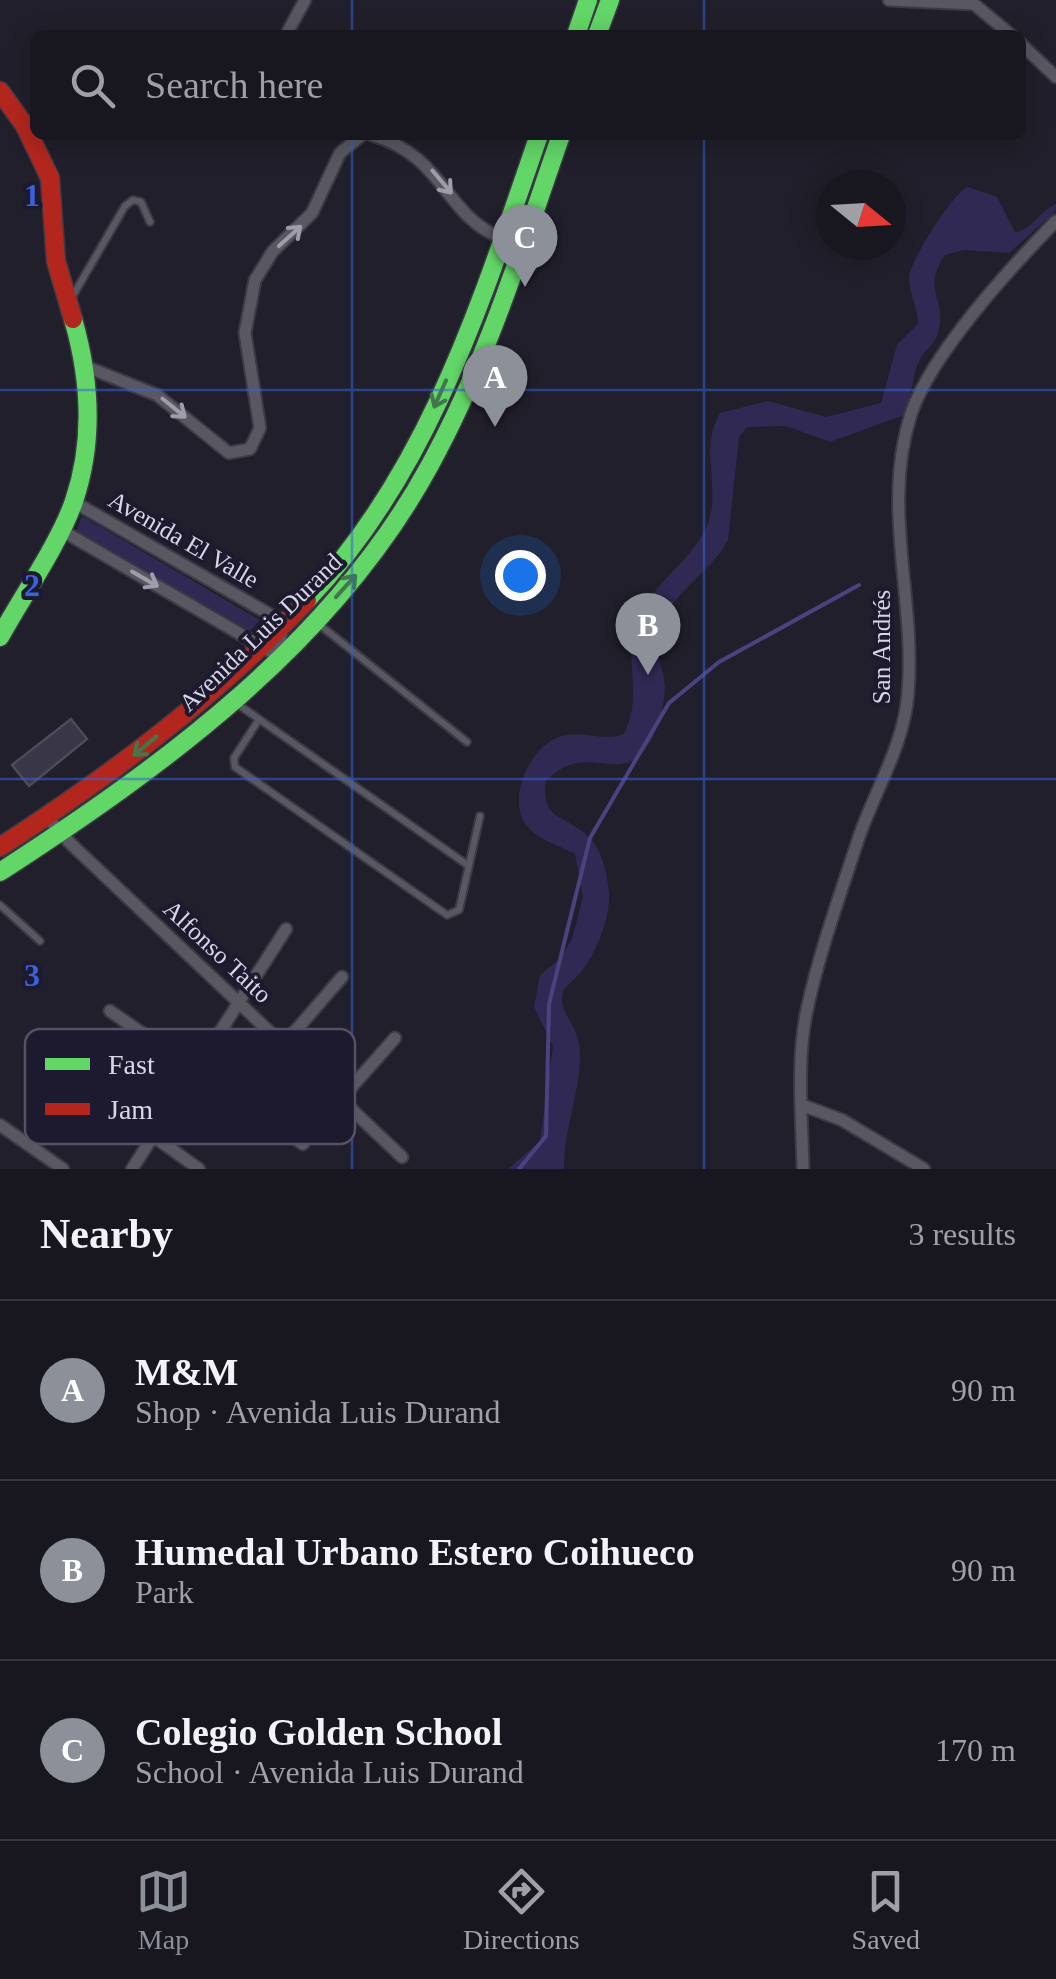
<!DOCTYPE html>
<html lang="en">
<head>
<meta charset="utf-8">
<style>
	:root { --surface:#181720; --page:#25242d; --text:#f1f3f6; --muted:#9f9fa5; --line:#36363e; --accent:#8c9099 }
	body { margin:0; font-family:Georgia,serif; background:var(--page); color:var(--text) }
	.compass { position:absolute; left:816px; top:170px; width:90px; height:90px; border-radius:50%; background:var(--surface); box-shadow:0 5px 25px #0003; rotate:108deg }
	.you { position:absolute; left:520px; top:575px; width:35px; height:35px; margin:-25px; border:8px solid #fff; border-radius:50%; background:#1a73e8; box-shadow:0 0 0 15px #1a73e833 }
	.badge { display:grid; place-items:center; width:65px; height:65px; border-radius:50%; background:var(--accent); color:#fff; font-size:32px; font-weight:700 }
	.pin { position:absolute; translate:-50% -82px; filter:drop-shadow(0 2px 5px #0008) }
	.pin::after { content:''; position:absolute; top:52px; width:35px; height:30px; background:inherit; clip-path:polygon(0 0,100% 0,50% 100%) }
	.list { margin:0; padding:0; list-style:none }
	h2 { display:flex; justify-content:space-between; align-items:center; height:130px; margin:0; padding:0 40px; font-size:42px }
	h2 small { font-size:32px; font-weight:400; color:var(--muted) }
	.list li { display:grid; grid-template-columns:65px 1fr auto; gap:30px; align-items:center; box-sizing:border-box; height:180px; padding:0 40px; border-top:2px solid var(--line) }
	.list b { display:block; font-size:38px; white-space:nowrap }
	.list p { margin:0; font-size:32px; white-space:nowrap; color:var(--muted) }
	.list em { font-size:32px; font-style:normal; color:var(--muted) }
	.icon { flex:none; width:55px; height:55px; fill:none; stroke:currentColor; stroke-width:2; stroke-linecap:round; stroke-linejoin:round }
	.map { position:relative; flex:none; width:1056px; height:1169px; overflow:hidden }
	.search { position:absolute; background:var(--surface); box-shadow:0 5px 25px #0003; left:30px; right:30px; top:30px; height:110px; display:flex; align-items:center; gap:25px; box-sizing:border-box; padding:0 35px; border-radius:15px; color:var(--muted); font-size:38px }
	.sheet { height:670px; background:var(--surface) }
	nav { display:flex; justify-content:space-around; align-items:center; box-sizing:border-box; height:140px; border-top:2px solid var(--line); background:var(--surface); font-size:28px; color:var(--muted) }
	nav a { display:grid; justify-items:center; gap:5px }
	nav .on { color:var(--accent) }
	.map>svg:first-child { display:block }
</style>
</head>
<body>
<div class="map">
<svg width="1056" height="1169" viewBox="0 0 1056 1169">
	<rect width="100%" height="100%" fill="#201f2b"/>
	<g fill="#302953">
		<path d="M968,187L997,197L1015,232C1031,230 1040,211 1056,204V211L1009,253L964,250L945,255C921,290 946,297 939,329C936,345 925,349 919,361C911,378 913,398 904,415L830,442L786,426L747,427L739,437L728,540C711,574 660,599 657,640C656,655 664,671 665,686C665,707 655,744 638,757C612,778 582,743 546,781C539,824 573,815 593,842C603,854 608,878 609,893C610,919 597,952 581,972C575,980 563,987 562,996C560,1010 575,1025 578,1039C587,1076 563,1125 564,1169H508L540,1141L553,1046L534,1007L540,975L560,959L572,939L583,897L575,854C560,846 537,839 527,826C505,799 531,744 562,736C584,730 602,742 624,734C645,690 621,659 637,620C653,580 704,554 711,512C717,478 701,444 720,413L768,401L826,417L881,403L897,345L918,324C918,308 909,293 909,277C910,261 954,191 968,187Z"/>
		<path d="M82,516L260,620L250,631L76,532Z"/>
	</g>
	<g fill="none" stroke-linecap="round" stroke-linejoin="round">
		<path stroke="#4b427f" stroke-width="4" d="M519,1169L546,1136L549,1004L590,838L669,703L719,662L859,585"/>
	</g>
	<path fill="#393648" stroke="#4c4b56" stroke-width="2.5" d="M71,719L87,739L29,786L12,765Z"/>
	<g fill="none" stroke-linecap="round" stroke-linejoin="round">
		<defs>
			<g id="lane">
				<path d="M71,299L125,206L133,200L141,202L150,222"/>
				<path d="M316,622L467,742"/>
				<path d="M236,703L469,866"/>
				<path d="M258,721L234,758L235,767L447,915L459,910L480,816"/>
				<path d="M0,905L40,941"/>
			</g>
			<g id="street">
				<path d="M889,0L974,4L1011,35"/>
				<path d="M286,35L305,0"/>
				<path d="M1021,44L1056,77"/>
				<path d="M372,135C446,157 444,216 502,238"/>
				<path d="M87,367L157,395L229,453L250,449L260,428L245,333L255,280L273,251L312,213L340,153L362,135"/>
				<path d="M61,530L278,656L283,622L74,502"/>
				<path d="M48,818L70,843L402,1157"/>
				<path d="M110,1011L303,1144"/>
				<path d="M284,1044L342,977"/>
				<path d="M53,1064L199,1169"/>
				<path d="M341,1099L395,1038"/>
				<path d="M802,1105L842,1120L924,1169"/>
				<path d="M0,1125L63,1169"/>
				<path d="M132,1169L286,929"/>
				<path d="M803,1169C802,1118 796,1059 807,1010C819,953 839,898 857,843C873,793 904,747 908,693C916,598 881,508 911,414C931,354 1011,267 1056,221"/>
			</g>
			<g id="fast">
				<path d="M576,35L588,0"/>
				<path d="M597,35L610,0"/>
				<path d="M307,600C430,471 482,299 539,135"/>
				<path d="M0,637C22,597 60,542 74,501C94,442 90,378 73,319"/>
				<path d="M0,872C165,765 334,642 430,465C487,361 522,247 561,135"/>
			</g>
			<g id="jam">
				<path d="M0,91L25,126L50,178L56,261L73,319"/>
				<path d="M0,847C111,775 216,697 307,600"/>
			</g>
		</defs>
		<use href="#lane" stroke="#3c3b45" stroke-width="10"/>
		<use href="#street" stroke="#3c3b45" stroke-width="15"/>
		<use href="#fast" stroke="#3c3b45" stroke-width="21"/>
		<use href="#jam" stroke="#3c3b45" stroke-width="21"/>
		<use href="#lane" stroke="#595862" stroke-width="6"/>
		<use href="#street" stroke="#595862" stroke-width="11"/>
		<use href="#fast" stroke="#63d668" stroke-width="18"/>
		<use href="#jam" stroke="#b3261e" stroke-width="18"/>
	</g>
	<defs><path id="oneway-shaft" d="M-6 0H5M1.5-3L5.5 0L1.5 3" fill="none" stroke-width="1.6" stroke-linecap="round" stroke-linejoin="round" transform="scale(2.5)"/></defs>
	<g stroke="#9e9daa">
		<use href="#oneway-shaft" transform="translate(442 182) rotate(50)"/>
		<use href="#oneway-shaft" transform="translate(290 236) rotate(-42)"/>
		<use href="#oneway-shaft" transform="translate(174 408) rotate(39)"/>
		<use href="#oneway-shaft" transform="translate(145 579) rotate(30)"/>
	</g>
	<g stroke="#40784c">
		<use href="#oneway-shaft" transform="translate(440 394) rotate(114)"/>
		<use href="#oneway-shaft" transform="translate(346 586) rotate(-48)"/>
		<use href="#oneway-shaft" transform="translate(145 746) rotate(140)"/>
	</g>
	<path fill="none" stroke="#3962da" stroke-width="2.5" stroke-opacity="0.55" d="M352,0V35M704,0V35M352,135V1169M704,135V1169M0,390H1056M0,779H1056"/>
	<g text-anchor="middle" stroke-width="8" stroke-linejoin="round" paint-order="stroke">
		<g font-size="25" fill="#d7d6e5" stroke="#1d1a30">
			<text transform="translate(184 539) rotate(30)" y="9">Avenida El Valle</text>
			<text transform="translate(260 632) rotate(-44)" y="9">Avenida Luis Durand</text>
			<text transform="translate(881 647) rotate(-90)" y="9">San Andrés</text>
			<text transform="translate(218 951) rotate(43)" y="9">Alfonso Taito</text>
		</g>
	</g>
	<rect x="25" y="1029" width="330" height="115" rx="15" fill="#1d1a30" stroke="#555266" stroke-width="2.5"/>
	<rect x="45" y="1058" width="45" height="12" fill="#63d668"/>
	<rect x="45" y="1103" width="45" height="12" fill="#b3261e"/>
	<g font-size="28" fill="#d7d6e5">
		<text x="108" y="1074">Fast</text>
		<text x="108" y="1119">Jam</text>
	</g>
	<g font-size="32" text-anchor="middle" font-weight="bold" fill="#3962da" stroke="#1d1a30" stroke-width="8" stroke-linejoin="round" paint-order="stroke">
		<text x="32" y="206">1</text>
		<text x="32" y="596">2</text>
		<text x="32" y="986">3</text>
	</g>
</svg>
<svg class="compass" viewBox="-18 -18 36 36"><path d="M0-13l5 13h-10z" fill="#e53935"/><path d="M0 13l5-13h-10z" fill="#9f9fa5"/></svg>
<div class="you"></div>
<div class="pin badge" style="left:495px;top:427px">A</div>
<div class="pin badge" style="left:648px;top:675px">B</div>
<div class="pin badge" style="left:525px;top:287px">C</div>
<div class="search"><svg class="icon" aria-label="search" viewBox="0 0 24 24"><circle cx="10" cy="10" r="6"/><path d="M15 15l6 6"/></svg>Search here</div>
</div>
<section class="sheet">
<h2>Nearby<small>3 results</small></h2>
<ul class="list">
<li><span class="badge">A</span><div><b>M&amp;M</b><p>Shop · Avenida Luis Durand</p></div><em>90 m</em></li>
<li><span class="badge">B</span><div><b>Humedal Urbano Estero Coihueco</b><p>Park</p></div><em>90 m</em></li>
<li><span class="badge">C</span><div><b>Colegio Golden School</b><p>School · Avenida Luis Durand</p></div><em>170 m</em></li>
</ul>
</section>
<nav>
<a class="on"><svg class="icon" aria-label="map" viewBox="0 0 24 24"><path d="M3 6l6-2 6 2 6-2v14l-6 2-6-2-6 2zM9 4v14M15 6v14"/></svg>Map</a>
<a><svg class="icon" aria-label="directions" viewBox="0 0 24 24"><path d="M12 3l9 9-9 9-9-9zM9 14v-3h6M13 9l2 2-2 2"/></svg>Directions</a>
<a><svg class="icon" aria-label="saved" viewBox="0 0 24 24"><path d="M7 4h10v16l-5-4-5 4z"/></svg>Saved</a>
</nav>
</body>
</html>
